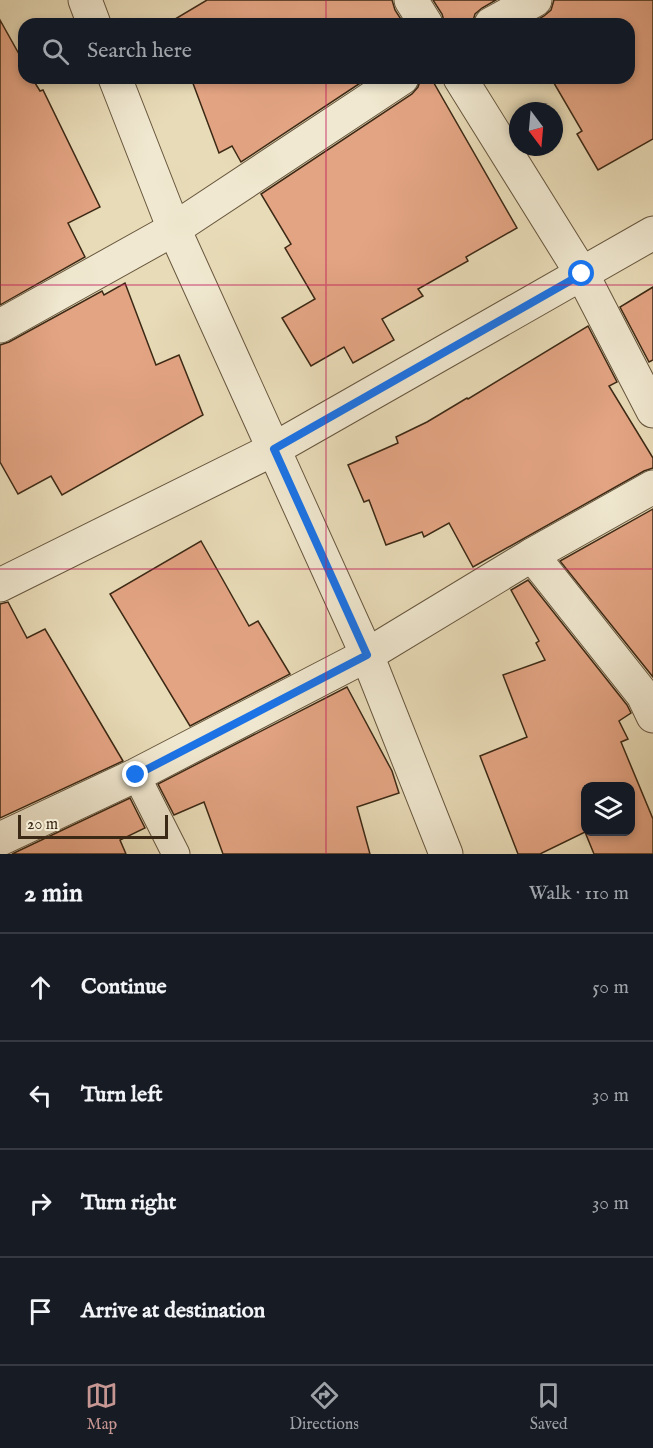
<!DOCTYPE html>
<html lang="en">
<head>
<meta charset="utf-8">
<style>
	:root { --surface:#171b24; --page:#242831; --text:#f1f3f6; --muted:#9ea1a6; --line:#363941; --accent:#c59692 }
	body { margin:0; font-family:"IM FELL English",serif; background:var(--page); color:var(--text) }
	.controls { position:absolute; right:18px; bottom:18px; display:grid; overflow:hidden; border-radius:12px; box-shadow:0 3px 9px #0003 }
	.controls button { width:54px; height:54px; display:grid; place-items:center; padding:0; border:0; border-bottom:2px solid var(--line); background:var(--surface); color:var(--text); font:30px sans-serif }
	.compass { position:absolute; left:509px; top:102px; width:54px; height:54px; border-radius:50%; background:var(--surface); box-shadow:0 3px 9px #0003; rotate:164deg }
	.scale { position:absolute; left:18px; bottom:15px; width:150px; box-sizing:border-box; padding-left:6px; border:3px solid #3c2915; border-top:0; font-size:16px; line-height:21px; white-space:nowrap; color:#3c2915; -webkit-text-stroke:4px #f0e8d0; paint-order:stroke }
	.stop { position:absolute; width:18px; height:18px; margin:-14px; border:4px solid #1a73e8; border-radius:50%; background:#fff }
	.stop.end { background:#1a73e8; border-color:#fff; box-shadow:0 2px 6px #0008 }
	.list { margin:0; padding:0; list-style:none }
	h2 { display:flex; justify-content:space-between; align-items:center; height:78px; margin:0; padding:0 24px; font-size:26px }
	h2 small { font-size:20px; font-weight:400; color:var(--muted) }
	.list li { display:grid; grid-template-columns:39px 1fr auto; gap:18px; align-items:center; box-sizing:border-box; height:108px; padding:0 24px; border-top:2px solid var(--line) }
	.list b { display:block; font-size:22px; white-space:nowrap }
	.list em { font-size:20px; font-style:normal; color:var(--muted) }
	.icon { flex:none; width:33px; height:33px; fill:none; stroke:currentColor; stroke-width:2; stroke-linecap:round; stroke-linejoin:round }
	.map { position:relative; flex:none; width:653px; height:854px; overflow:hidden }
	.search { position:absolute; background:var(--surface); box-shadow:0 3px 9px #0003; left:18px; right:18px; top:18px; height:66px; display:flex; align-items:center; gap:15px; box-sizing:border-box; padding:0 21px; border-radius:18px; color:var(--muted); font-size:22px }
	.sheet { height:510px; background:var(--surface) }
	nav { display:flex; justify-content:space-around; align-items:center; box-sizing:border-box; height:84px; border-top:2px solid var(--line); background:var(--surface); font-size:16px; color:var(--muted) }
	nav a { display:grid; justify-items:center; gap:3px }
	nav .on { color:var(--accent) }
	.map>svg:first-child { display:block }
</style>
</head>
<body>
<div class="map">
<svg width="653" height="854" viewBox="0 0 653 854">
	<rect width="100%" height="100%" fill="#e8dbb7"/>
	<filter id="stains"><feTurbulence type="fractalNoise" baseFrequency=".00333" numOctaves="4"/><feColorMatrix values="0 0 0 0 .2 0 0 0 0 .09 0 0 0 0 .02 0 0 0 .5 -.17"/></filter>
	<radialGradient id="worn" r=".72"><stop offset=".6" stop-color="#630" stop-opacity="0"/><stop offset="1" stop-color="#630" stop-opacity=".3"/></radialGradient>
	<g fill="#e3a483" stroke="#3c2915" stroke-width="1.5" fill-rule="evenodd">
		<path d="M207,0H392L395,10L404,24H171L170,22Z"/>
		<path d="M433,0H496L482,8L475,14L472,24H445L442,14Z"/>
		<path d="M554,0H653V139L598,170L577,134L582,131L551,78H629V24H530L544,16L551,10Z"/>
		<path d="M0,20L24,63V78H32L40,91L43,90L100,207L68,223L85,257L0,305Z"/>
		<path d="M191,78H368L241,162L232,146L219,153Z"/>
		<path d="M421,78H431L517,228L466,257L468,261L418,289L423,296L382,319L394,340L353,363L344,347L311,366L282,318L315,299L285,248L291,244L261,194L412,94L418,87Z"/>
		<path d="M125,283L156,365L179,355L203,415L62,495L51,476L18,494L0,462V345L9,342L102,291L104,295Z"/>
		<path d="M653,287V360L649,362L620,307Z"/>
		<path d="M588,326L617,382L609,386L653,458V468L644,471L473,567L449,523L424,537L422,532L386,545L369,500L364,502L348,465L398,443L396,437L427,422L467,398L468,399Z"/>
		<path d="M653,509V677L560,561Z"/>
		<path d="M201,541L249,626L258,621L290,674L190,726L110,594Z"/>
		<path d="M528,580L627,705L631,713L619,721L628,739L621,742L653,819V854H594L585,832L540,854H518L480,756L527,737L503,675L545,660L536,643L539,641L511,590ZM585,786H630V831H585Z"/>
		<path d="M8,602L27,638L45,629L123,761L0,818V604Z"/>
		<path d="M347,687L392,771L399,793L357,807L370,854H223L204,802L174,815L158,784Z"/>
		<path d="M130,798L145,828L120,840L126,854H12Z"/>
	</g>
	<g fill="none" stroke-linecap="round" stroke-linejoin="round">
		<defs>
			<path id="lane" d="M136,775L176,854"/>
			<g id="street">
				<path d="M85,0L94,24"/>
				<path d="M411,0L426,24"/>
				<path d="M491,24L535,0"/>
				<path d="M115,78L174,229L367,655L446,854"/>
				<path d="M460,78L582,274L653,411"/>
				<path d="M0,326L174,229L402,78"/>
				<path d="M532,555L643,695L653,716"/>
				<path d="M0,585L274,449L653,233"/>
				<path d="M0,839L136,775L367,655L532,555L653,487"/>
			</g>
		</defs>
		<use href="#lane" stroke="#67563e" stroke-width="29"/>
		<use href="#street" stroke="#67563e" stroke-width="35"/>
		<use href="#lane" stroke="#f0e8d0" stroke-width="27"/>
		<use href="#street" stroke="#f0e8d0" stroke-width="33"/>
	</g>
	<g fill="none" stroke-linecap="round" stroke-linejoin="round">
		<path stroke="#1a73e8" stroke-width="8" d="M136,775L367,655L274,449L582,274"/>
	</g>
	<path fill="none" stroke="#c2185b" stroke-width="1.5" stroke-opacity="0.55" d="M326,0V24M326,78V854M0,285H653M0,569H653"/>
	<rect width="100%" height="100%" filter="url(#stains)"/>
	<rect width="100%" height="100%" fill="url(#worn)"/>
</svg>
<div class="controls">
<button><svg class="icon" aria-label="layers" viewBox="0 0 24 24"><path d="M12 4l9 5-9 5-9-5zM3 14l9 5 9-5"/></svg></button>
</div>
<svg class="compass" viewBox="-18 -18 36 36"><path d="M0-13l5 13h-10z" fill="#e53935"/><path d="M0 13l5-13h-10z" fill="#9ea1a6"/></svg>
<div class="scale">20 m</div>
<div class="stop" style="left:582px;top:274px"></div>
<div class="stop end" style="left:136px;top:775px"></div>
<div class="search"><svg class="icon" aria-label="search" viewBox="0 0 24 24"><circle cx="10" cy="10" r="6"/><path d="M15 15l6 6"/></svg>Search here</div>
</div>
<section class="sheet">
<h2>2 min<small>Walk · 110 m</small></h2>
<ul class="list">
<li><svg class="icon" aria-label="ahead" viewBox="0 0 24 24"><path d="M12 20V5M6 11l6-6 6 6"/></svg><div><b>Continue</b></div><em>50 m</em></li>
<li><svg class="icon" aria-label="left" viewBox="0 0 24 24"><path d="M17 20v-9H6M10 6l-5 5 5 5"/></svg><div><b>Turn left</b></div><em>30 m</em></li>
<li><svg class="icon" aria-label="right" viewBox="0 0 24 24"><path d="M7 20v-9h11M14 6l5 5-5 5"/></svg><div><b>Turn right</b></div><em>30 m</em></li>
<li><svg class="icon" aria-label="arrive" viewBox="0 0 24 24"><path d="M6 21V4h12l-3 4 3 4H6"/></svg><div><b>Arrive at destination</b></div></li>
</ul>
</section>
<nav>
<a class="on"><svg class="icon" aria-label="map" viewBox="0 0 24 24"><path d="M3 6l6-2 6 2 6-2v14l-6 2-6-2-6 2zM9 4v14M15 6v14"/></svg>Map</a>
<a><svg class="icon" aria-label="directions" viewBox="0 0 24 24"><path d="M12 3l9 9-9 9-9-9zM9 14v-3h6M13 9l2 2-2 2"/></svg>Directions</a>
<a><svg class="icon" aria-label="saved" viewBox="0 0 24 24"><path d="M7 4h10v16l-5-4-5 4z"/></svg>Saved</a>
</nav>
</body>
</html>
